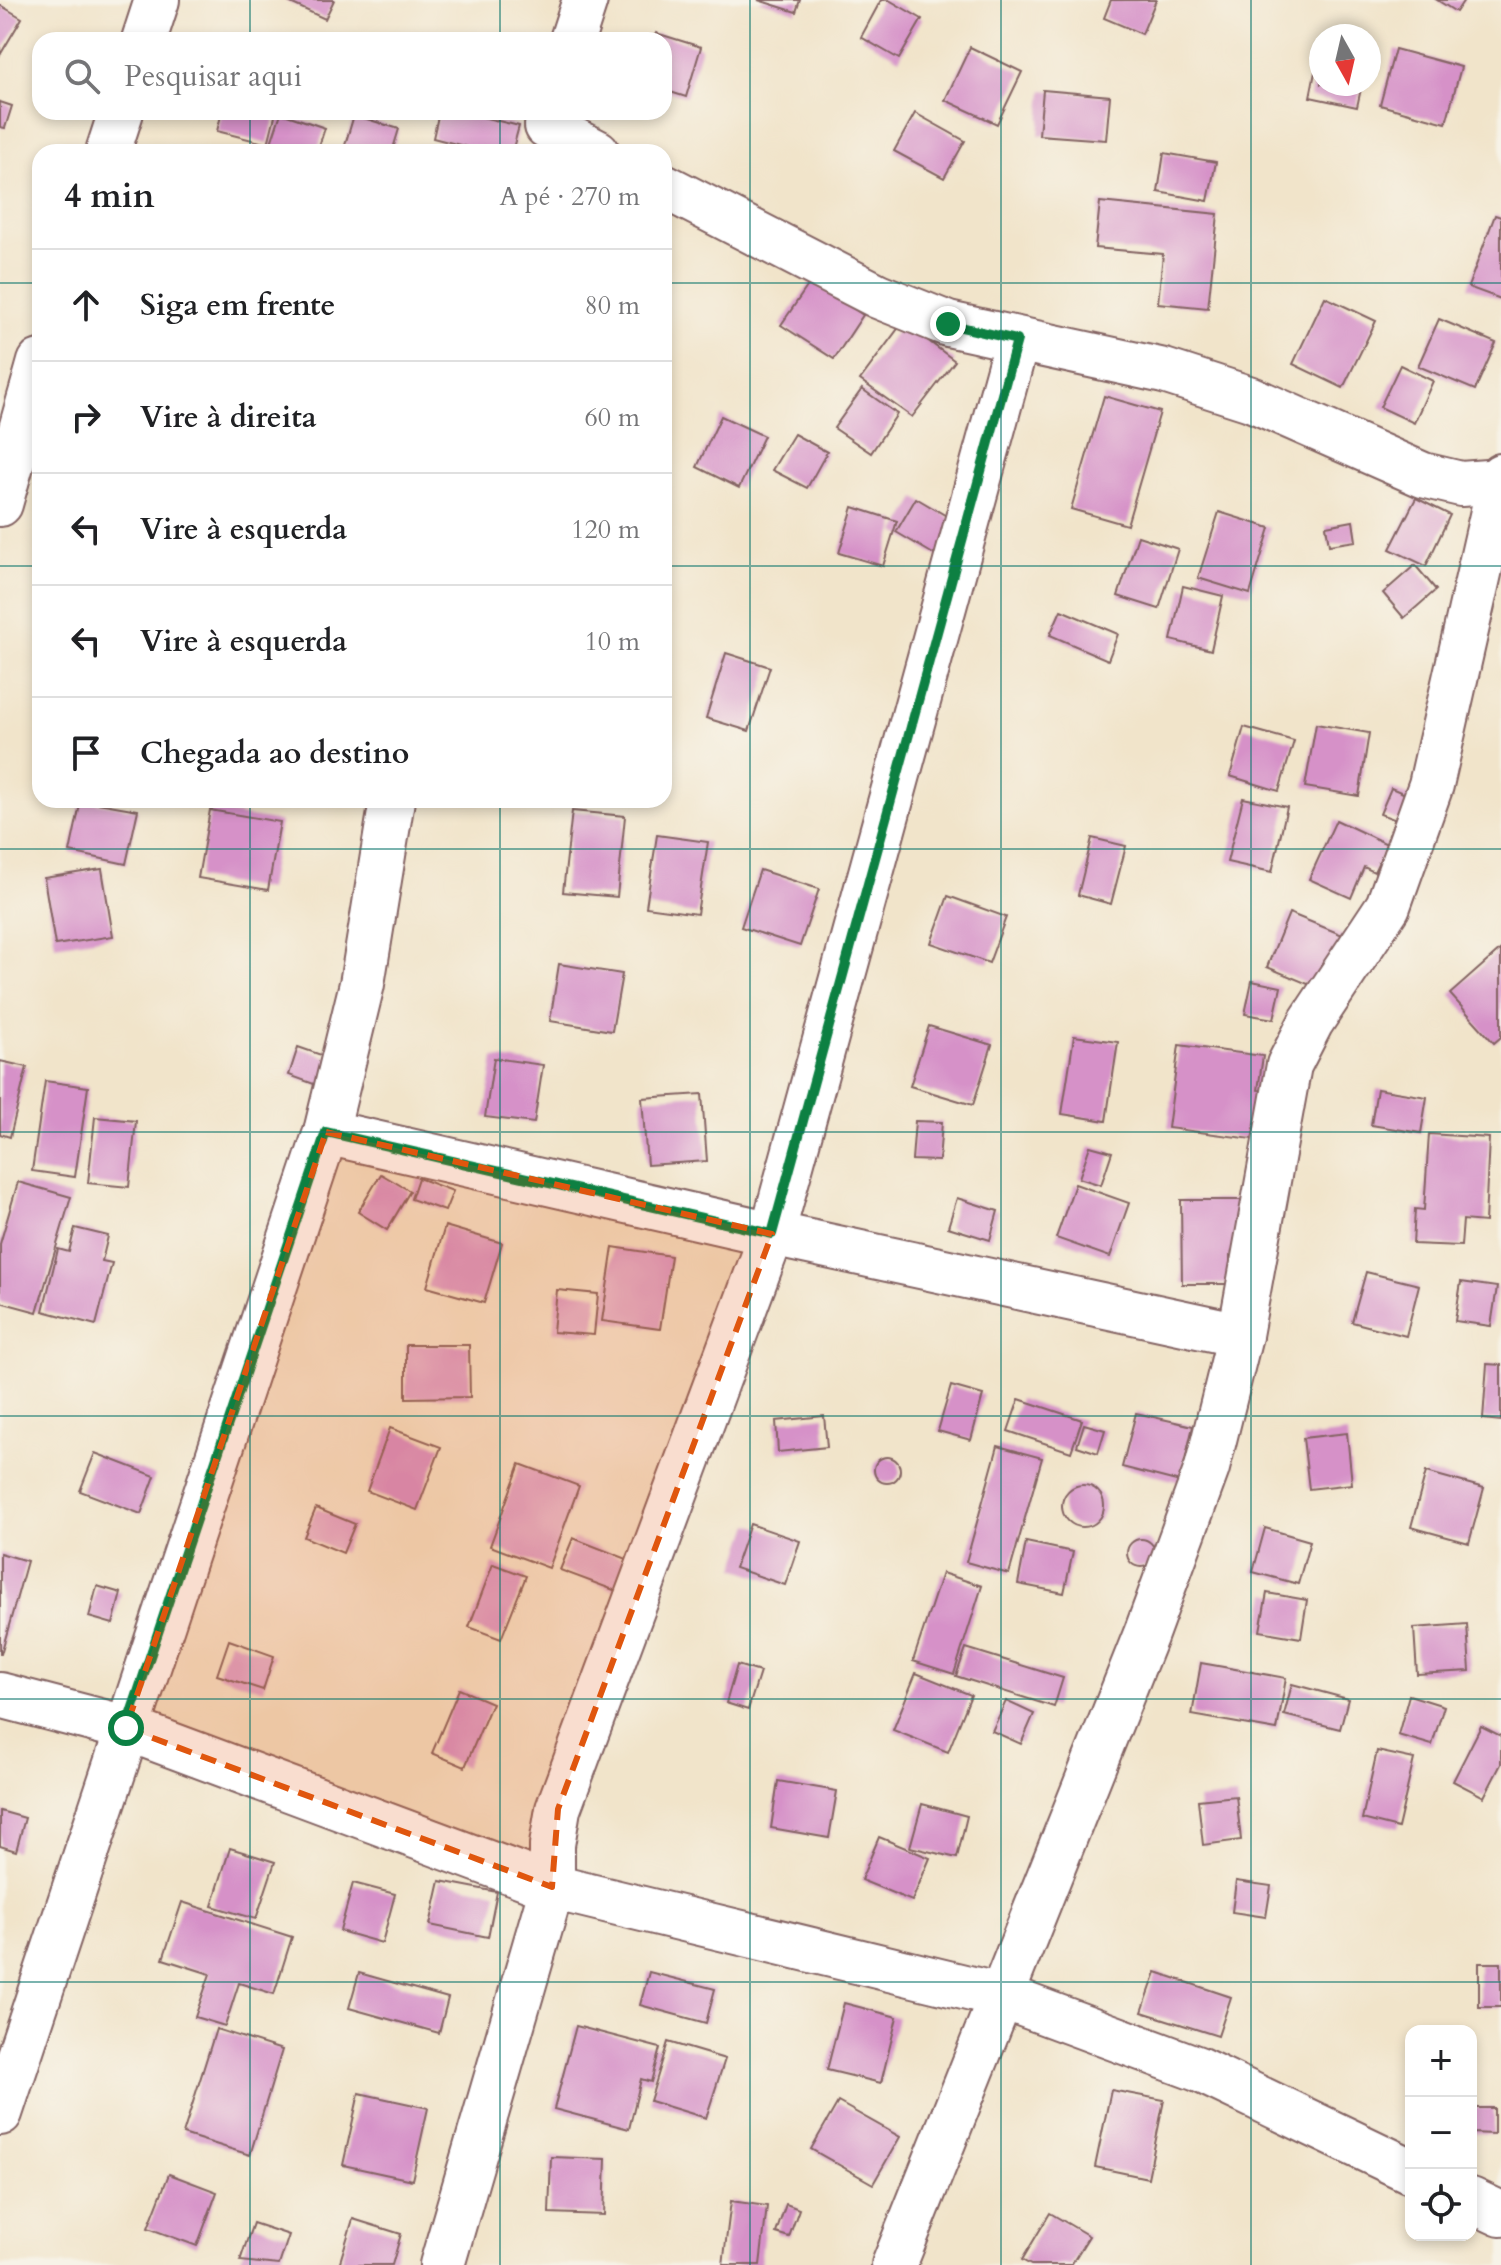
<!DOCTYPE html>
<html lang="pt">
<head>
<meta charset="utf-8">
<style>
	:root { --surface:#fff; --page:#f2f2f2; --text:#202124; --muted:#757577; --line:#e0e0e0 }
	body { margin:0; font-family:Cardo,serif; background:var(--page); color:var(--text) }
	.controls { position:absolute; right:24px; bottom:24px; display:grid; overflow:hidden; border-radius:16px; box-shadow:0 4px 12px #0003 }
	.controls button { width:72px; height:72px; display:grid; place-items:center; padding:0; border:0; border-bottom:2px solid var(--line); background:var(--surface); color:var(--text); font:40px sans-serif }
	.compass { position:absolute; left:1309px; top:24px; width:72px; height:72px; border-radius:50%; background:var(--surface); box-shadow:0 4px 12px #0003; rotate:172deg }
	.stop { position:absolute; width:24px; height:24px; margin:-18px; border:6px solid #0b8043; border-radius:50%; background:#fff }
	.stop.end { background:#0b8043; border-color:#fff; box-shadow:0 2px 8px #0008 }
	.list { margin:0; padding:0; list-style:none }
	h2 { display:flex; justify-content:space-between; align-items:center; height:104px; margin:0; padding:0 32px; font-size:34px }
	h2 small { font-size:26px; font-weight:400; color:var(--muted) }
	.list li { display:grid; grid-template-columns:52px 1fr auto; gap:24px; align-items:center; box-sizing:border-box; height:112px; padding:0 32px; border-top:2px solid var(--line) }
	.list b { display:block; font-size:30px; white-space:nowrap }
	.list em { font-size:26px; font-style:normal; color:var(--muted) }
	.icon { flex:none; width:44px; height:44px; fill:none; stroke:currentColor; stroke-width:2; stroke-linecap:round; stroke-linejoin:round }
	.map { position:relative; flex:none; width:1501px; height:2265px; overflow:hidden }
	.search { position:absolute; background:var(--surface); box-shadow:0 4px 12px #0003; left:32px; top:32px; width:640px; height:88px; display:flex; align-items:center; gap:20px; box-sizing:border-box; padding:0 28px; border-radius:24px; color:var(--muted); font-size:30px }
	.panel { position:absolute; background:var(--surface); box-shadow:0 4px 12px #0003; left:32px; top:144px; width:640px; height:664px; border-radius:24px }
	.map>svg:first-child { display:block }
</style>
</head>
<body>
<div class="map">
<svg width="1501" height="2265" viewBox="0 0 1501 2265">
	<rect width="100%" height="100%" fill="#f7f3e8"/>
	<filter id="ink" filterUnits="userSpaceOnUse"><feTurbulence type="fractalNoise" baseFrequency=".0125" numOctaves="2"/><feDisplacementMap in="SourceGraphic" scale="16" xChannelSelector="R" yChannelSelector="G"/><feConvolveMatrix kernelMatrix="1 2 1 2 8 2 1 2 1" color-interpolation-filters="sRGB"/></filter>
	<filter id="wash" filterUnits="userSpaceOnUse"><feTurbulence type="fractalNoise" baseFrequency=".006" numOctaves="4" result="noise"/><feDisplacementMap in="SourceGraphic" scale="32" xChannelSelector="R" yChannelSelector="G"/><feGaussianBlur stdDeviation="1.8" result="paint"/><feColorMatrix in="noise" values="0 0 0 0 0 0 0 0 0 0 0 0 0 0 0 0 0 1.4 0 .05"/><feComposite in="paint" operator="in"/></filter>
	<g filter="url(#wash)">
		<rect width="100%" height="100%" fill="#f1e4ca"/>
		<g id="blocks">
			<g fill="#d691c8">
				<path d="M284,0H334L325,19Z"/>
				<path d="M758,0H800L796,12Z"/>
				<path d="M881,0H889L922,19L899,59L861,37Z"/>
				<path d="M1111,0H1156L1142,34L1104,18Z"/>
				<path d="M1437,0H1464L1456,12Z"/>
				<path d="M0,5L22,18L0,55Z"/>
				<path d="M656,33L701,47L686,97L664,90V40H654Z"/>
				<path d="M970,47L1022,72L997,124L945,100Z"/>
				<path d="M1395,49L1461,67L1446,123L1380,105Z"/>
				<path d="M1318,57H1321V84H1362L1357,107L1310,97Z"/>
				<path d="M1043,90L1110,96L1106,140L1039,135Z"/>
				<path d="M0,102L12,106L5,128L0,127Z"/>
				<path d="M222,112H276L268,144L217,131Z"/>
				<path d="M439,112H462L519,126L512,152H487L433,138Z"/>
				<path d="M281,113L325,128L317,152H268Z"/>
				<path d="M915,113L965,141L944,178L894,151Z"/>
				<path d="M354,115L399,129L392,152H343Z"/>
				<path d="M1164,153L1216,162L1208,201L1158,192Z"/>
				<path d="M1100,202L1218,214L1208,308L1158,303L1163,254L1095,248Z"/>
				<path d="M1495,215L1501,217V299L1468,287Z"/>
				<path d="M811,281L863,315L834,359L781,325Z"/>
				<path d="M1325,297L1376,321L1343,388L1293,364Z"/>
				<path d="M1439,319L1496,343L1475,390L1418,366Z"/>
				<path d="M903,322L955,361L912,417L860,380Z"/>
				<path d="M1400,365L1433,381L1414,423L1380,407Z"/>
				<path d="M862,389L897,414L871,453L834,428Z"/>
				<path d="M1104,396L1160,412L1127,525L1071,509Z"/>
				<path d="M721,416L764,436L739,488L697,467Z"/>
				<path d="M794,434L827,452L807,488L772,470Z"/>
				<path d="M916,498L960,524L940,558L896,532Z"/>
				<path d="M1416,498L1450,515L1426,566L1390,549Z"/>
				<path d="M853,507L897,521L883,566L839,553Z"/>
				<path d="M1219,512L1270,528L1250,594L1198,578Z"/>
				<path d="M1353,521L1356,541L1329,545L1326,526Z"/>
				<path d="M1138,536L1178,549L1159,609L1118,596Z"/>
				<path d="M1415,565L1436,590L1404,618L1383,593Z"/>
				<path d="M1183,586L1223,596L1211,650L1171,640Z"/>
				<path d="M1061,610L1118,634L1108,660L1050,635Z"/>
				<path d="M726,653L770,667L749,731L706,718Z"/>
				<path d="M1316,724L1369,733L1359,796L1305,787Z"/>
				<path d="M1244,727L1294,741L1279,791L1230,776Z"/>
				<path d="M1391,788L1420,800L1410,825L1380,814Z"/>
				<path d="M1243,798L1287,807L1272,872L1227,862Z"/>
				<path d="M81,800L138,810L126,864L70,852Z"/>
				<path d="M210,810L280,822L268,890L198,878Z"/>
				<path d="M572,811L625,816L617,897L563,892Z"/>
				<path d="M1336,820L1387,844L1374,872L1364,867L1351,898L1309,879Z"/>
				<path d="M657,835L708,842L697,914L646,907Z"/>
				<path d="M1092,838L1126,846L1111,904L1078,895Z"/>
				<path d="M102,869L113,936L55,945L44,878Z"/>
				<path d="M760,870L819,889L800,946L741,927Z"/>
				<path d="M948,896L1006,917L989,963L931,943Z"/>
				<path d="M1289,913L1350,938L1327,992L1267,967Z"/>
				<path d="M1501,949V1037L1494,1043L1450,994Z"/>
				<path d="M559,964L622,974L612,1031L550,1021Z"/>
				<path d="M1252,981L1281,987L1274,1019L1245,1014Z"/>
				<path d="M929,1026L992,1045L973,1105L910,1086Z"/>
				<path d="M1074,1036L1118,1042L1106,1121L1062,1114Z"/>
				<path d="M1179,1045L1263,1056L1258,1090L1274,1092L1267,1141L1168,1128Z"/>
				<path d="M298,1047L333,1059L322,1087L289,1075Z"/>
				<path d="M494,1058L543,1065L534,1123L485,1117Z"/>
				<path d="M0,1061L27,1067L10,1137L0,1134Z"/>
				<path d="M45,1081L88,1087L75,1177L32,1171Z"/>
				<path d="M1377,1089L1427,1097L1421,1133L1371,1125Z"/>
				<path d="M702,1094L707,1161L647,1165L642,1098Z"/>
				<path d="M95,1117L136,1121L129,1187L88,1183Z"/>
				<path d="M915,1121L942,1122L939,1161L912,1160Z"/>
				<path d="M1429,1134L1489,1138L1485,1222L1463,1220L1461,1246L1413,1244L1415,1209L1424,1210Z"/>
				<path d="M1090,1146L1112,1152L1101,1185L1079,1178Z"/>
				<path d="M381,1174L410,1191L387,1230L358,1212Z"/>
				<path d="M418,1178L453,1191L445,1211L411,1199Z"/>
				<path d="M18,1182L71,1197L37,1312L0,1302V1244Z"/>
				<path d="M1075,1184L1129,1203L1110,1257L1056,1238Z"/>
				<path d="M957,1198L998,1211L990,1240L948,1227Z"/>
				<path d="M1181,1200H1246V1256H1230V1284H1182Z"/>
				<path d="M445,1226L502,1243L484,1303L427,1287Z"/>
				<path d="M75,1228L108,1236L102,1261L112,1263L96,1325L43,1311L58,1249L69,1252Z"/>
				<path d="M613,1247L671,1256L660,1329L602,1321Z"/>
				<path d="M1366,1272L1419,1285L1406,1336L1352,1322Z"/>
				<path d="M1461,1282L1497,1287L1491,1326L1455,1321Z"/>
				<path d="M557,1290L598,1294L594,1335L553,1332Z"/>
				<path d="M406,1345H469L470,1397L406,1398Z"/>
				<path d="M1487,1364L1501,1365V1421L1483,1419Z"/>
				<path d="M951,1386L983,1395L971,1440L938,1431Z"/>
				<path d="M1019,1399L1082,1420L1071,1452L1008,1431Z"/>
				<path d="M1136,1413L1193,1426L1180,1482L1122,1467Z"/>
				<path d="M824,1416L827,1447L778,1452L776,1421Z"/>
				<path d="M1084,1424L1105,1430L1098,1453L1077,1446Z"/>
				<path d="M390,1428L441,1447L417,1510L367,1491Z"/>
				<path d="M1347,1433L1352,1484L1309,1489L1303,1438Z"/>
				<path d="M998,1446L1042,1458L1009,1574L966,1562Z"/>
				<path d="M95,1453L155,1476L141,1514L80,1491Z"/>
				<circle cx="887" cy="1470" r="13"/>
				<path d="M520,1464L579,1486L549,1568L490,1546Z"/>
				<path d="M1426,1472L1484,1488L1469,1543L1411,1527Z"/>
				<circle cx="1083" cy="1506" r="21"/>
				<path d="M316,1508L355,1524L343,1553L304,1537Z"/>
				<path d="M750,1524L800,1541L785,1585L735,1568Z"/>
				<path d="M1265,1528L1310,1541L1298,1584L1253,1572Z"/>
				<path d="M573,1538L640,1564L627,1595L560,1570Z"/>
				<circle cx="1141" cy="1553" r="14"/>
				<path d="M1026,1542L1073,1552L1064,1593L1018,1584Z"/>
				<path d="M0,1553L27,1561L1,1654H0Z"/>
				<path d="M493,1564L526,1576L501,1639L469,1627Z"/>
				<path d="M942,1573L982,1586L954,1674L913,1661Z"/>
				<path d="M97,1586L121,1593L113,1624L89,1617Z"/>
				<path d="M1267,1593L1307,1600L1301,1638L1260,1631Z"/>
				<path d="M1467,1624L1470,1671L1417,1674L1414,1628Z"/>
				<path d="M229,1640L274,1656L263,1690L217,1675Z"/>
				<path d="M966,1648L1063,1678L1054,1707L956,1676Z"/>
				<path d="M1201,1663L1286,1678L1277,1730L1192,1715Z"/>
				<path d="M737,1665L760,1672L748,1710L726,1703Z"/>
				<path d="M916,1673L971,1695L948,1752L893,1730Z"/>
				<path d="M1292,1684L1348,1699L1340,1729L1284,1715Z"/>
				<path d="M459,1689L492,1703L465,1767L432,1753Z"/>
				<path d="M1409,1695L1444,1706L1432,1745L1398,1735Z"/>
				<path d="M1006,1701L1034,1714L1021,1744L992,1731Z"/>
				<path d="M1481,1726L1501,1736V1764L1484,1797L1453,1781Z"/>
				<path d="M1377,1751L1414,1759L1398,1828L1362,1819Z"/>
				<path d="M778,1781L837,1791L829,1838L771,1828Z"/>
				<path d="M1236,1796L1241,1840L1203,1845L1198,1800Z"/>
				<path d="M922,1804L967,1816L957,1858L910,1847Z"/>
				<path d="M0,1811L25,1818L16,1851L0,1846Z"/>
				<path d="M879,1837L930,1858L912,1901L861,1880Z"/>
				<path d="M230,1848L275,1862L256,1919L212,1906Z"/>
				<path d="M440,1881L497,1892L488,1937L430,1925Z"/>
				<path d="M1236,1881L1271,1886L1266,1917L1232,1912Z"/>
				<path d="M353,1883L395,1894L382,1943L340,1931Z"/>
				<path d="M182,1902L292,1937L274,1994L239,1983L225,2026L195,2017L210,1974L163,1959Z"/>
				<rect x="1479" y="1963" width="22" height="44"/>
				<path d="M649,1972L715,1989L706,2023L640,2005Z"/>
				<path d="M1156,1972L1231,1997L1218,2036L1142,2012Z"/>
				<path d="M359,1973L448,1998L439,2033L349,2008Z"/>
				<path d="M844,2003L897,2017L881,2083L827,2070Z"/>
				<path d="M576,2026L660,2048L651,2082L641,2079L629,2129L554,2109Z"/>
				<path d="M216,2029L282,2050L250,2155L183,2134Z"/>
				<path d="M668,2042L725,2059L706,2118L650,2101Z"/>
				<path d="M1111,2090L1164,2100L1148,2178L1095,2167Z"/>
				<path d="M359,2093L428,2108L412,2180L343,2165Z"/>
				<path d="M838,2102L900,2137L873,2184L811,2149Z"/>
				<path d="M1471,2108H1494V2134L1471,2133Z"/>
				<path d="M551,2157L606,2159L604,2215L549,2213Z"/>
				<path d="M169,2174L217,2192L197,2246L148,2228Z"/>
				<path d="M731,2201L767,2206L760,2265H723Z"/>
				<path d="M786,2204L799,2209L789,2237L776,2233Z"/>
				<path d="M1050,2213L1089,2236L1071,2265H1031L1022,2260Z"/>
				<path d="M353,2219L401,2234L392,2265H339Z"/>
				<path d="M253,2223L289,2235L279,2265L240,2261Z"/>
			</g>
		</g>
	</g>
	<g filter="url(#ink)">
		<use href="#blocks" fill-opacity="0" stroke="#846463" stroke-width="2"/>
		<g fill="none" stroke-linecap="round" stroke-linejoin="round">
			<defs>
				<g id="street">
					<path d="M144,40L157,0"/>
					<path d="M572,40L585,0"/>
					<path d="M547,126L597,152"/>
					<path d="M108,152L121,112"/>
					<path d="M664,186L878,296L948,324L1164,371L1251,399L1423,475L1461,484L1501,481"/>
					<path d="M0,504L40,362"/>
					<path d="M326,1132L772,1234L1240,1335"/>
					<path d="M0,1695L126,1728L552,1887L1001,1996L1198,2069L1411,2171"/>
					<path d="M0,2113L326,1132L362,984L392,800"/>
					<path d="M1471,2200L1501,2214"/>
					<path d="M442,2265L552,1887V1845L558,1809L772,1234L1017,340"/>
					<path d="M894,2265L1146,1634L1207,1468L1240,1335L1289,1065L1311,1022L1388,906L1431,785L1501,476"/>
				</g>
			</defs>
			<use href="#street" stroke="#846463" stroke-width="48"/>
			<use href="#street" stroke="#fff" stroke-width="44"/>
		</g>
	</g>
	<g fill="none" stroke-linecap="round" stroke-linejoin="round" filter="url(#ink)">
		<path stroke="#0b8043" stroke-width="10" d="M126,1728L326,1132L772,1234L1017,340L948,324"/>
	</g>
	<path fill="#e0560e" fill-opacity="0.2" stroke="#e0560e" stroke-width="6" stroke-dasharray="16 10" stroke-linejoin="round" d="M326,1132L772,1234L558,1809L552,1887L126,1728Z"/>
	<path fill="none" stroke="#0f766e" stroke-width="2" stroke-opacity="0.55" d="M250,0V40M500,0V40M750,0V2265M1001,0V2265M1251,0V2265M250,112V152M500,112V152M0,283H40M664,283H1501M0,566H40M664,566H1501M250,800V2265M500,800V2265M0,849H1501M0,1132H1501M0,1416H1501M0,1699H1501M0,1982H1501"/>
</svg>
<div class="controls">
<button>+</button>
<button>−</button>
<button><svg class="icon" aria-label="locate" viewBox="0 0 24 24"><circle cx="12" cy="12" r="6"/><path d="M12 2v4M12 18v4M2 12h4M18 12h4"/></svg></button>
</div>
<svg class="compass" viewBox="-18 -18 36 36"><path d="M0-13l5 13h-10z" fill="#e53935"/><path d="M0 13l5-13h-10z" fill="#757577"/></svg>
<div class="stop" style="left:126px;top:1728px"></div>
<div class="stop end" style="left:948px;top:324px"></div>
<div class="search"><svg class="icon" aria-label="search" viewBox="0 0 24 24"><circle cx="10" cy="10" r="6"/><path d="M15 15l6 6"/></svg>Pesquisar aqui</div>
<section class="panel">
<h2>4 min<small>A pé · 270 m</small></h2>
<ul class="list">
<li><svg class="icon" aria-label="ahead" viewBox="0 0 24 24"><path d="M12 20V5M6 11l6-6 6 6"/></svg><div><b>Siga em frente</b></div><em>80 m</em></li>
<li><svg class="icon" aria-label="right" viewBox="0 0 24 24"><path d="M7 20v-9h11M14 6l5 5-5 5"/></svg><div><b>Vire à direita</b></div><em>60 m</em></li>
<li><svg class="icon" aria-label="left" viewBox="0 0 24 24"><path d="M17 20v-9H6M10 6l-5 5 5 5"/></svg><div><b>Vire à esquerda</b></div><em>120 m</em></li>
<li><svg class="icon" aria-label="left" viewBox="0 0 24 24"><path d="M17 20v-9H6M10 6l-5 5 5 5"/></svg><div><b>Vire à esquerda</b></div><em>10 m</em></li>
<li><svg class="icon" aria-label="arrive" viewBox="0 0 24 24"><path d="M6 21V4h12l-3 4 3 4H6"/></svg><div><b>Chegada ao destino</b></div></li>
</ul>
</section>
</div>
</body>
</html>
